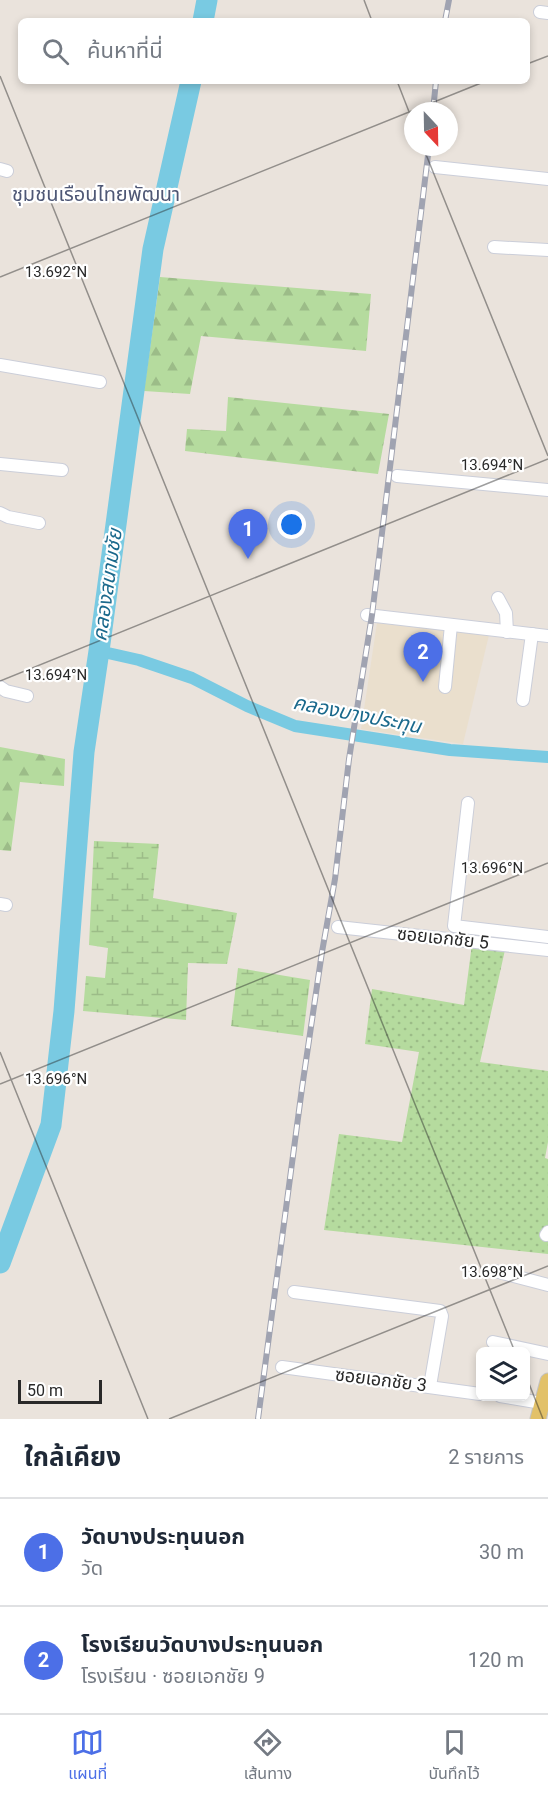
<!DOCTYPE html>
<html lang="th">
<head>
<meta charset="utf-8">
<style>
	:root { --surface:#fff; --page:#f6f6f7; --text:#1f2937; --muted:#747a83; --line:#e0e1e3; --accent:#4c6fe7 }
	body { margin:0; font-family:Roboto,"Noto Sans Thai",sans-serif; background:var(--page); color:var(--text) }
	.controls { position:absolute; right:18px; bottom:18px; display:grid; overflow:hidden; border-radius:9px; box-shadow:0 3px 9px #0003 }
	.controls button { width:54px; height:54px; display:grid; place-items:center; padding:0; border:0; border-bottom:2px solid var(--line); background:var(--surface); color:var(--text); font:30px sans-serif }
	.compass { position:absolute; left:404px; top:102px; width:54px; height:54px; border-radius:50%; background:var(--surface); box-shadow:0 3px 9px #0003; rotate:158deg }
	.scale { position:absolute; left:18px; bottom:15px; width:84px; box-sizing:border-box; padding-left:6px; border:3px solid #292929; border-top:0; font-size:16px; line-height:21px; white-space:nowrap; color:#292929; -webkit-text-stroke:4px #fff; paint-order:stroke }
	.you { position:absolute; left:292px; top:525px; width:21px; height:21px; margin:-15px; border:4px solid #fff; border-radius:50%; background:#1a73e8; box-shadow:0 0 0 9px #1a73e833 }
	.badge { display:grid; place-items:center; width:39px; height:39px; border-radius:50%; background:var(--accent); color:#fff; font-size:20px; font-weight:700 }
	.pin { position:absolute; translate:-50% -50px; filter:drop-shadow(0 2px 3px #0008) }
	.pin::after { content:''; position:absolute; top:32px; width:21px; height:18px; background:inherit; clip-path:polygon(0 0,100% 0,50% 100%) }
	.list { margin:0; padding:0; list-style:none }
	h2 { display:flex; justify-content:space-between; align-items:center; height:78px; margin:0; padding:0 24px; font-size:26px }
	h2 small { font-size:20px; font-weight:400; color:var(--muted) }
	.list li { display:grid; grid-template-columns:39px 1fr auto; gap:18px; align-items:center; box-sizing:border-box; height:108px; padding:0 24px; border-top:2px solid var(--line) }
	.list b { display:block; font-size:22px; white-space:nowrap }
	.list p { margin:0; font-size:20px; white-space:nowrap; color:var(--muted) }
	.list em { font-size:20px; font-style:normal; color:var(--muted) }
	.icon { flex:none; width:33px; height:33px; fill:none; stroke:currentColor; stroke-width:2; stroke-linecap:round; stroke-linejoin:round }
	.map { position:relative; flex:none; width:548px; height:1419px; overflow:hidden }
	.search { position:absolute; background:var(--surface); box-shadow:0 3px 9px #0003; left:18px; right:18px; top:18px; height:66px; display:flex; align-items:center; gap:15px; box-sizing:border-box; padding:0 21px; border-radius:9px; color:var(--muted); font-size:22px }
	.sheet { height:294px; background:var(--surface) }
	nav { display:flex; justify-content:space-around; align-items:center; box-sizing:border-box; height:84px; border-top:2px solid var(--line); background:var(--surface); font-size:16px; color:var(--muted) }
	nav a { display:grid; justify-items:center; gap:3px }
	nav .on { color:var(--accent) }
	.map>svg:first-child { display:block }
</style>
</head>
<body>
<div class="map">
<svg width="548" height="1419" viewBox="0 0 548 1419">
	<defs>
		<pattern id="grass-dots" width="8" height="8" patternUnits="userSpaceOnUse" patternTransform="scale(1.5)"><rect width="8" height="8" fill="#b5db9e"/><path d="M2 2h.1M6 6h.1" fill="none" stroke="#9cbc88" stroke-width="1.8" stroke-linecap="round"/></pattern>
		<pattern id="forest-firs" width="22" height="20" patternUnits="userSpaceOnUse" patternTransform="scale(1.5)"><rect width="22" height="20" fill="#b5db9e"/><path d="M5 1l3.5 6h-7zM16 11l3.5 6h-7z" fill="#9cbc88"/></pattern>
		<pattern id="wetland-marsh" width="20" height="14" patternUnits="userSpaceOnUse" patternTransform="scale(1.5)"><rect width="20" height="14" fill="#b5db9e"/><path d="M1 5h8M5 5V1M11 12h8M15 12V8" fill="none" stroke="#9cbc88"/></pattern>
	</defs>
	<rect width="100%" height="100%" fill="#eae3dc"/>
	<path fill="#eadfcd" d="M377,623L489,635L463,744L361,729Z"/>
	<path fill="url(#grass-dots)" d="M472,944L505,950L480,1062L548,1071V1142L545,1158L548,1159V1254L324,1230L339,1134L402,1142L419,1052L365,1044L372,989L464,1005Z"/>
	<g fill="url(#forest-firs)">
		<path d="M160,277L371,294L366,351L201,336L190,394L144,391Z"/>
		<path d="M228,397L389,414L378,474L185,451L187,429L226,431Z"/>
		<path d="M0,747L65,759L64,786L20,782L11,851L0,850Z"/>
	</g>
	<g fill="url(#wetland-marsh)">
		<path d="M94,841L159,844L153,898L237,913L227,964L188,963L186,1020L83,1011L86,976L105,978L108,948L89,945Z"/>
		<path d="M238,968L310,980L303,1036L231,1026Z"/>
	</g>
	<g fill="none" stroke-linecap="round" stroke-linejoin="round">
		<path stroke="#79cae2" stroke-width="12" d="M99,651L139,660L192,678L247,706L295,726L450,750L548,757"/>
		<g stroke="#79cae2" stroke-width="21">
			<path d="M203,21L207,0"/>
			<path d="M0,1263L51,1125L64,1011L84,752L99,651L153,249L191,81"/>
		</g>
		<defs>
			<g id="minor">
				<path d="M540,12L548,13"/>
				<path d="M435,167L548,179"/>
				<path d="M0,169L7,171"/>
				<path d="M494,247L548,250"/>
				<path d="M0,365L100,382"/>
				<path d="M0,464L62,470"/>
				<path d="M397,476L548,490"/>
				<path d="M0,513L8,517L39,523"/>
				<path d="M498,598L506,613L507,632"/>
				<path d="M367,615L548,636"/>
				<path d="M0,687L6,691L27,696"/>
				<path d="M445,687L451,625"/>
				<path d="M523,700L532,634"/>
				<path d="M468,803L454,926L548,937"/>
				<path d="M0,904L6,905"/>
				<path d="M338,927L548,950"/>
				<path d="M546,1235L548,1232"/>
				<path d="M495,1271L548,1285"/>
				<path d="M294,1292L440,1311L442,1316L430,1386"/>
				<path d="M493,1342L548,1354"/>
				<path d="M282,1367L480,1394"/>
				<path d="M500,1396L542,1403"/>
			</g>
			<path id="major" d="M538,1419L548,1381"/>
		</defs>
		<use href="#minor" stroke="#cbced9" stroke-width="14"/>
		<use href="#major" stroke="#c3c3c3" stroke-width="17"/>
		<use href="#minor" stroke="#fff" stroke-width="12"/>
		<use href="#major" stroke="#e2c169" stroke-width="15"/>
		<defs>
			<g id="rail">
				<path d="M445,21L449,0"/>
				<path d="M433,111L436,81"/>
				<path d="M258,1419L302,1088L322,952L335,879L349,759L372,615L429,147"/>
			</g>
		</defs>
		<use href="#rail" stroke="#a0a3b1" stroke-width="6"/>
		<use href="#rail" stroke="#fff" stroke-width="4" stroke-dasharray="11" stroke-linecap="butt"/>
	</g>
	<path fill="none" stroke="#292929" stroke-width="1.5" stroke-opacity="0.45" d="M364,0L372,21M527,64L548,56M0,76L515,1352M397,81L413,122M423,147L548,456M0,277L486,81M0,681L548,459M0,1052L148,1419M0,1084L548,863M526,1376L543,1419M169,1419L548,1266"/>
	<g text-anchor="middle" stroke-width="4.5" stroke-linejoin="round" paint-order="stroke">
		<g font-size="18" fill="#292929" stroke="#fff">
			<text transform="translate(443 938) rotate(6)" y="6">ซอยเอกชัย 5</text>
			<text transform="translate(381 1380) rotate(7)" y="6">ซอยเอกชัย 3</text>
		</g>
		<g font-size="20" fill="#4e5775" stroke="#fff">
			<text x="96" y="201">ชุมชนเรือนไทยพัฒนา</text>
		</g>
		<g font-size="20" font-style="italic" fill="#1a698c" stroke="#fff">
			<text transform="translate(107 585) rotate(-82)" y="7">คลองสนามชัย</text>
			<text transform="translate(357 714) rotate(11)" y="7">คลองบางประทุน</text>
		</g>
	</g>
	<g font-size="15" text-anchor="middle" fill="#292929" stroke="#fff" stroke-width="4.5" stroke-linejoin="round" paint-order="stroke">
		<text x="56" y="277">13.692°N</text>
		<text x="492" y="470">13.694°N</text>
		<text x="56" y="680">13.694°N</text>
		<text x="492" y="873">13.696°N</text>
		<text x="56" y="1084">13.696°N</text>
		<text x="492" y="1277">13.698°N</text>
	</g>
</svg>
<div class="controls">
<button><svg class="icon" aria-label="layers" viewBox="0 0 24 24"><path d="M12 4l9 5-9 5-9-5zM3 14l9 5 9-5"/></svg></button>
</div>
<svg class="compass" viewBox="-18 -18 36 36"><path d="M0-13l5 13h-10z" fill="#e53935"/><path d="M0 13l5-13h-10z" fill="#747a83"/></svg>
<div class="scale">50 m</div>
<div class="you"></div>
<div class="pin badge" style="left:248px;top:559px">1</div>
<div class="pin badge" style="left:423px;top:682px">2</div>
<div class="search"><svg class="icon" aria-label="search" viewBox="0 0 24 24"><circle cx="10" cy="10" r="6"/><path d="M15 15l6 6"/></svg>ค้นหาที่นี่</div>
</div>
<section class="sheet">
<h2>ใกล้เคียง<small>2 รายการ</small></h2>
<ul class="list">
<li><span class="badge">1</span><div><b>วัดบางประทุนนอก</b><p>วัด</p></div><em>30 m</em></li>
<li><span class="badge">2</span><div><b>โรงเรียนวัดบางประทุนนอก</b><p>โรงเรียน · ซอยเอกชัย 9</p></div><em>120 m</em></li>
</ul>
</section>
<nav>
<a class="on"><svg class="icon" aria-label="map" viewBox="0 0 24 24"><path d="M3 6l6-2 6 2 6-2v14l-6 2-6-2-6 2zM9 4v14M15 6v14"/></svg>แผนที่</a>
<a><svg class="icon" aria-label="directions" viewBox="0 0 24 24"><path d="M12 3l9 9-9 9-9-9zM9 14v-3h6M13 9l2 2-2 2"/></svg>เส้นทาง</a>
<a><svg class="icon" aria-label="saved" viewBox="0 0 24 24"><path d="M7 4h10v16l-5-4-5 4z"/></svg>บันทึกไว้</a>
</nav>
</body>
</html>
